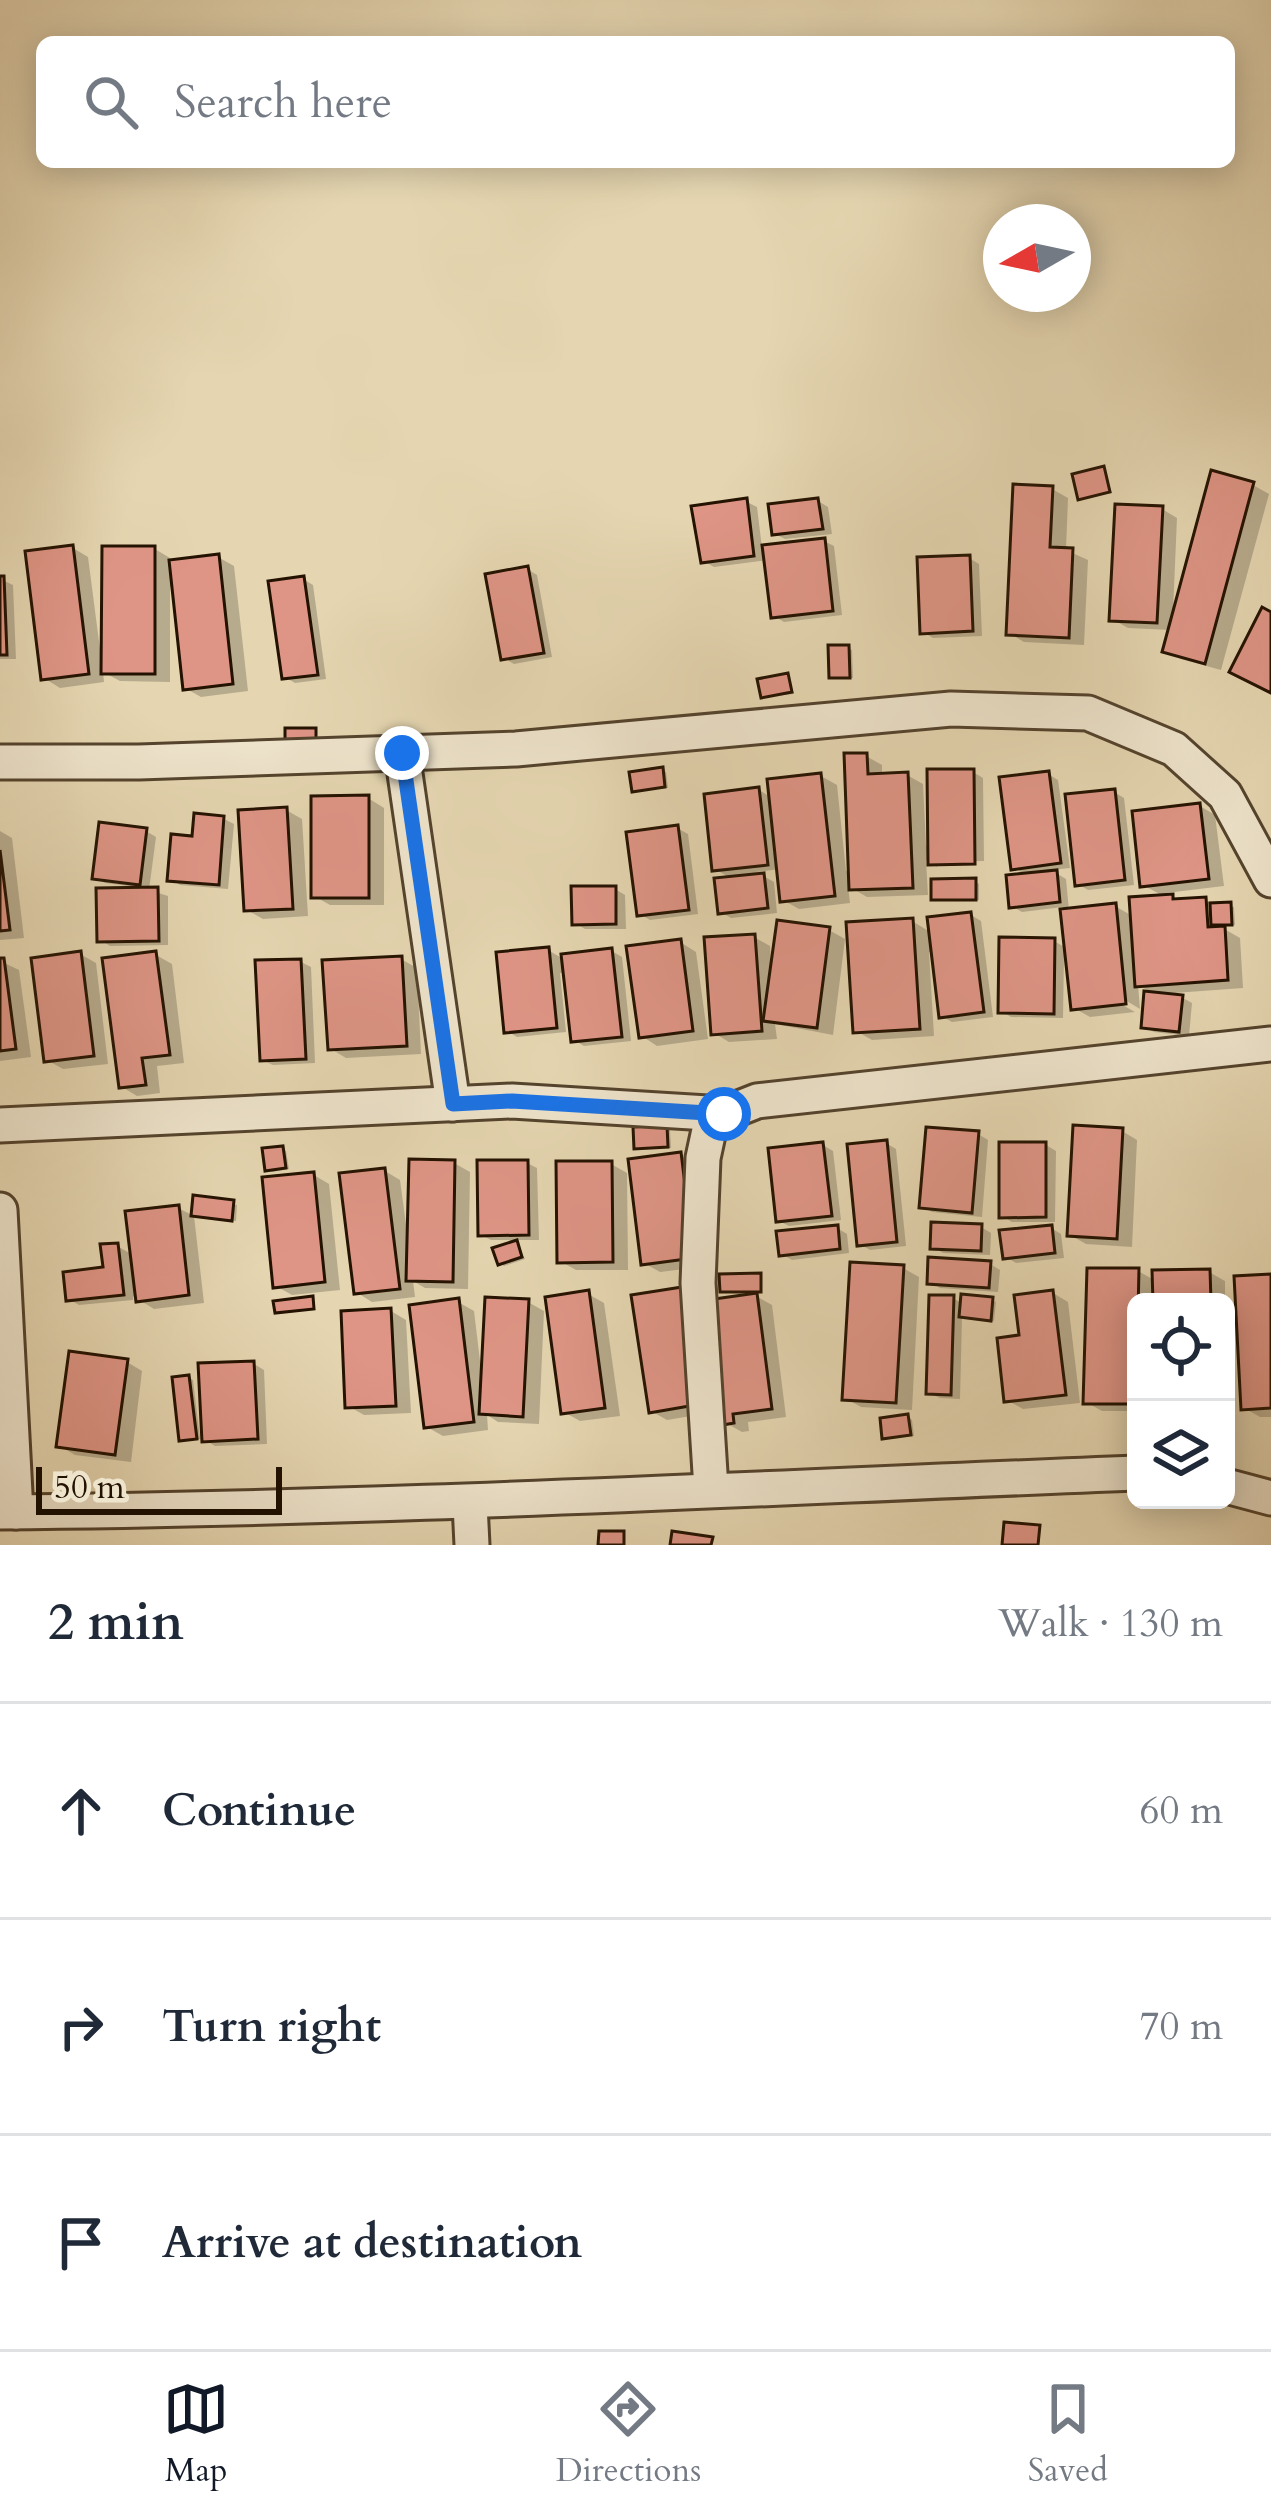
<!DOCTYPE html>
<html lang="en">
<head>
<meta charset="utf-8">
<style>
	:root { --surface:#fff; --page:#f2f2f3; --text:#1f2937; --muted:#747a83; --line:#e0e1e3; --accent:#111827 }
	body { margin:0; font-family:Cardo,serif; background:var(--page); color:var(--text) }
	.controls { position:absolute; right:36px; bottom:36px; display:grid; overflow:hidden; border-radius:18px; box-shadow:0 6px 30px #0003 }
	.controls button { width:108px; height:108px; display:grid; place-items:center; padding:0; border:0; border-bottom:3px solid var(--line); background:var(--surface); color:var(--text); font:60px sans-serif }
	.compass { position:absolute; left:983px; top:204px; width:108px; height:108px; border-radius:50%; background:var(--surface); box-shadow:0 6px 30px #0003; rotate:261deg }
	.scale { position:absolute; left:36px; bottom:30px; width:246px; box-sizing:border-box; padding-left:12px; border:6px solid #241201; border-top:0; font-size:33px; line-height:42px; white-space:nowrap; color:#241201; -webkit-text-stroke:9px #eee4cc; paint-order:stroke }
	.stop { position:absolute; width:36px; height:36px; margin:-27px; border:9px solid #1a73e8; border-radius:50%; background:#fff }
	.stop.end { background:#1a73e8; border-color:#fff; box-shadow:0 3px 12px #0008 }
	.list { margin:0; padding:0; list-style:none }
	h2 { display:flex; justify-content:space-between; align-items:center; height:156px; margin:0; padding:0 48px; font-size:51px }
	h2 small { font-size:39px; font-weight:400; color:var(--muted) }
	.list li { display:grid; grid-template-columns:78px 1fr auto; gap:36px; align-items:center; box-sizing:border-box; height:216px; padding:0 48px; border-top:3px solid var(--line) }
	.list b { display:block; font-size:45px; white-space:nowrap }
	.list em { font-size:39px; font-style:normal; color:var(--muted) }
	.icon { flex:none; width:66px; height:66px; fill:none; stroke:currentColor; stroke-width:2; stroke-linecap:round; stroke-linejoin:round }
	.map { position:relative; flex:none; width:1271px; height:1545px; overflow:hidden }
	.search { position:absolute; background:var(--surface); box-shadow:0 6px 30px #0003; left:36px; right:36px; top:36px; height:132px; display:flex; align-items:center; gap:30px; box-sizing:border-box; padding:0 42px; border-radius:18px; color:var(--muted); font-size:45px }
	.sheet { height:804px; background:var(--surface) }
	nav { display:flex; justify-content:space-around; align-items:center; box-sizing:border-box; height:168px; border-top:3px solid var(--line); background:var(--surface); font-size:33px; color:var(--muted) }
	nav a { display:grid; justify-items:center; gap:6px }
	nav .on { color:var(--accent) }
	.map>svg:first-child { display:block }
</style>
</head>
<body>
<div class="map">
<svg width="1271" height="1545" viewBox="0 0 1271 1545">
	<rect width="100%" height="100%" fill="#e5d6b1"/>
	<filter id="stains"><feTurbulence type="fractalNoise" baseFrequency=".00167" numOctaves="4"/><feColorMatrix values="0 0 0 0 .2 0 0 0 0 .09 0 0 0 0 .02 0 0 0 .5 -.17"/></filter>
	<radialGradient id="worn" r=".72"><stop offset=".6" stop-color="#630" stop-opacity="0"/><stop offset="1" stop-color="#630" stop-opacity=".3"/></radialGradient>
	<g fill="#0003">
		<path d="M1103,469L1112,493L1081,498Z"/>
		<path d="M1253,485L1269,494L1221,670L1181,659L1166,650L1171,630L1128,628L1112,619L1162,509L1177,518L1173,611Z"/>
		<path d="M1052,489L1068,498L1066,550L1088,560L1084,645L1024,642L1009,633Z"/>
		<path d="M818,501L828,507L832,534L785,539L775,534Z"/>
		<path d="M747,502L757,507L762,548L824,541L834,546L842,615L784,622L774,616L767,560L714,567L704,561Z"/>
		<path d="M73,548L88,557L100,649H104L155,549L170,558V563L218,557L234,566L248,691L201,697L185,688L175,587H170V682L120,681L103,672L104,682L60,688L44,678Z"/>
		<path d="M969,558L979,564L982,636L933,638L923,632Z"/>
		<path d="M527,569L537,575L552,657L514,664L504,658Z"/>
		<path d="M0,579L13,585L16,659H0Z"/>
		<path d="M303,579L313,585L326,679L295,683L285,677Z"/>
		<path d="M848,648L852,650L853,678L836,679L832,677Z"/>
		<path d="M787,676L794,694L763,697Z"/>
		<path d="M866,756L882,765V776L907,775L923,784L926,846L931,845L973,772L983,778L984,861L937,862V867L926,860L928,895L867,897L848,886L850,903L799,909L783,900L780,869L756,872L774,882L777,913L731,918L721,912L732,879L715,869L759,790L772,798L821,776L837,785L846,871L851,870Z"/>
		<path d="M662,770L666,772L668,788L634,790Z"/>
		<path d="M1048,774L1058,780L1070,868L1051,870L1066,879L1069,911L1115,906L1134,917L1165,897L1143,885L1200,806L1215,815L1224,886L1166,893L1181,902L1205,900L1215,906L1234,907L1235,925L1219,926L1240,938L1243,988L1174,993L1192,1003L1189,1036L1154,1032L1144,1027L1147,990L1138,985L1140,1009L1115,994L1112,999L1135,1012L1090,1017L1074,1008L1068,953L1064,954L1063,1018L1011,1017L1001,1011L1054,941L1068,949L1063,907L1022,912L1012,906L1028,876L1014,868Z"/>
		<path d="M1114,792L1124,798L1134,885L1088,890L1078,884Z"/>
		<path d="M368,798L384,808V905H330L314,896Z"/>
		<path d="M286,810L302,819L308,916L263,919L247,910Z"/>
		<path d="M224,819L234,824L228,889L180,885L170,879L195,839Z"/>
		<path d="M677,828L688,834L698,914L650,920L640,914Z"/>
		<path d="M0,831L12,838L24,938L0,940Z"/>
		<path d="M146,831L156,837L149,890L168,896V945L110,946L100,940L129,886L105,883L95,878Z"/>
		<path d="M975,881L979,884V900L934,899Z"/>
		<path d="M615,889L625,895L626,929H585L575,923Z"/>
		<path d="M971,915L981,921L993,1017L952,1022L942,1016L934,952H929L934,1036L872,1040L856,1031L912,921L932,933Z"/>
		<path d="M829,930L845,939L833,1035L775,1024L777,1039L729,1042L714,1033L754,937L770,946L771,963Z"/>
		<path d="M680,942L696,952L708,1039L657,1046L642,1036Z"/>
		<path d="M548,950L565,960L612,951L622,957L631,1041L584,1046L574,1040L566,973H560L566,1032L517,1037L507,1031Z"/>
		<path d="M80,954L96,963L108,1064L63,1069L47,1060Z"/>
		<path d="M156,955L172,964L184,1063L157,1066L160,1093L137,1096L122,1087Z"/>
		<path d="M401,959L417,968L421,1054L346,1058L331,1049Z"/>
		<path d="M0,961L19,970L31,1057L0,1061Z"/>
		<path d="M301,962L311,967L315,1063L273,1065L262,1060Z"/>
		<path d="M666,1128L670,1130L671,1148H637Z"/>
		<path d="M1122,1131L1137,1140L1132,1247L1086,1244L1070,1235Z"/>
		<path d="M978,1134L988,1140L982,1217L932,1212L922,1206Z"/>
		<path d="M886,1143L896,1149L906,1246L870,1250L860,1244Z"/>
		<path d="M823,1145L833,1151L841,1220L789,1226L779,1221Z"/>
		<path d="M1046,1145L1056,1151L1055,1222H1012L1002,1216Z"/>
		<path d="M282,1149L286,1151L289,1169L272,1172L268,1169Z"/>
		<path d="M680,1155L696,1165L709,1266L660,1272L644,1263Z"/>
		<path d="M454,1163L470,1172L468,1289L425,1288L413,1281L415,1297L372,1302L356,1292L385,1171L400,1180L407,1232H410Z"/>
		<path d="M527,1163L537,1168L539,1240H491L481,1235Z"/>
		<path d="M611,1164L627,1173L628,1270H576L560,1261Z"/>
		<path d="M314,1175L329,1184L340,1290L292,1295L276,1286Z"/>
		<path d="M196,1198L237,1205L236,1221L194,1216L204,1303L154,1309L133,1296V1300L79,1305L69,1299L106,1270L117,1246L133,1255L178,1208L194,1216Z"/>
		<path d="M981,1227L991,1233L990,1255L943,1253L933,1247Z"/>
		<path d="M837,1228L847,1234L849,1253L792,1260L782,1254Z"/>
		<path d="M1051,1228L1061,1234L1064,1258L1016,1263L1006,1257Z"/>
		<path d="M517,1243L525,1259L504,1266L500,1263Z"/>
		<path d="M990,1264L1000,1270L998,1292L940,1288L930,1282Z"/>
		<path d="M903,1268L919,1277L912,1410L861,1407L845,1398Z"/>
		<path d="M1138,1271L1156,1281L1209,1272L1225,1281V1302H1136V1411H1102L1086,1402Z"/>
		<path d="M1271,1277V1417H1260L1244,1408Z"/>
		<path d="M1053,1293L1068,1302L1080,1403L1023,1409L1007,1400L1022,1337Z"/>
		<path d="M588,1294L604,1303L620,1416L580,1421L564,1412Z"/>
		<path d="M754,1295L772,1305L786,1417L748,1422L749,1431L742,1432L726,1423Z"/>
		<path d="M634,1298L715,1412L667,1420L651,1411Z"/>
		<path d="M953,1298L963,1304L992,1300L996,1302L994,1321L962,1317L960,1399L940,1398L929,1393Z"/>
		<path d="M458,1302L474,1311L481,1369L528,1302L544,1311L539,1424L498,1422L487,1415L488,1430L443,1436L427,1427Z"/>
		<path d="M391,1311L406,1320L411,1413L364,1415L348,1406Z"/>
		<path d="M1226,1317L1230,1423H1226Z"/>
		<path d="M127,1362L142,1371L131,1462L75,1455L60,1446Z"/>
		<path d="M254,1364L264,1370L267,1444L215,1446L203,1439H182L189,1378L193,1380L200,1438H205Z"/>
		<path d="M908,1417L912,1420L914,1436L885,1438Z"/>
	</g>
	<g fill="#df9586" stroke="#241201" stroke-width="3">
		<path d="M1104,466L1110,492L1078,500L1072,474Z"/>
		<path d="M1211,470L1254,482L1205,664L1162,652Z"/>
		<path d="M1013,484L1053,486L1050,547L1073,548L1069,638L1006,635Z"/>
		<path d="M747,498L754,556L701,563L691,506Z"/>
		<path d="M818,498L823,529L772,535L768,504Z"/>
		<path d="M1115,504L1163,506L1157,623L1109,621Z"/>
		<path d="M825,538L833,611L771,618L762,545Z"/>
		<path d="M73,545L89,674L41,680L25,551Z"/>
		<path d="M102,546H155V674H101Z"/>
		<path d="M219,554L233,684L183,690L169,560Z"/>
		<path d="M970,555L973,631L920,634L917,557Z"/>
		<path d="M528,566L544,653L501,660L485,574Z"/>
		<path d="M0,576H4L7,655H0Z"/>
		<path d="M304,576L318,675L282,679L268,581Z"/>
		<path d="M1262,607L1271,612V693L1229,672Z"/>
		<path d="M828,645H849L850,678H829Z"/>
		<path d="M788,673L792,692L761,698L757,679Z"/>
		<rect x="285" y="728" width="31" height="17"/>
		<path d="M844,753H867L868,774L908,772L913,888L849,890Z"/>
		<path d="M663,767L665,787L632,792L629,772Z"/>
		<path d="M927,769H974L975,864L928,865Z"/>
		<path d="M1049,771L1061,863L1011,870L999,777Z"/>
		<path d="M821,773L835,896L780,902L767,779Z"/>
		<path d="M759,787L768,865L712,871L704,794Z"/>
		<path d="M1115,789L1125,880L1075,886L1065,794Z"/>
		<path d="M369,795V898H311V796Z"/>
		<path d="M1200,803L1209,879L1140,887L1132,811Z"/>
		<path d="M287,807L293,909L244,911L238,810Z"/>
		<path d="M194,813L224,816L219,885L167,881L171,834L192,836Z"/>
		<path d="M99,822L147,828L140,885L92,879Z"/>
		<path d="M678,825L689,910L637,916L626,832Z"/>
		<path d="M0,850L10,930L0,931Z"/>
		<path d="M1057,870L1060,902L1009,908L1006,875Z"/>
		<path d="M764,873L768,908L718,914L714,878Z"/>
		<path d="M976,878V900H931V879Z"/>
		<path d="M571,886H616V924L572,925Z"/>
		<path d="M158,887L159,941L97,942L96,888Z"/>
		<path d="M1173,894V899L1206,897L1208,927L1225,926L1228,980L1135,987L1129,897Z"/>
		<path d="M1231,902L1232,925H1211L1210,903Z"/>
		<path d="M1116,903L1126,1004L1071,1010L1060,909Z"/>
		<path d="M971,912L984,1012L939,1018L927,917Z"/>
		<path d="M913,918L920,1029L853,1033L846,922Z"/>
		<path d="M777,920L830,927L817,1028L763,1021Z"/>
		<path d="M755,934L762,1031L711,1035L704,937Z"/>
		<path d="M999,937L1055,938L1054,1014L998,1013Z"/>
		<path d="M681,939L693,1031L639,1038L626,946Z"/>
		<path d="M549,947L557,1028L504,1033L496,952Z"/>
		<path d="M612,948L622,1037L571,1042L561,954Z"/>
		<path d="M81,951L94,1056L44,1062L31,958Z"/>
		<path d="M156,951L170,1055L142,1058L146,1085L119,1088L102,958Z"/>
		<path d="M402,956L407,1046L328,1050L322,960Z"/>
		<path d="M0,958H4L16,1049L0,1051Z"/>
		<path d="M301,959L306,1059L260,1061L255,960Z"/>
		<path d="M1144,991L1183,995L1179,1032L1141,1028Z"/>
		<path d="M667,1125L668,1147L634,1149L633,1127Z"/>
		<path d="M1073,1125L1123,1128L1117,1239L1067,1236Z"/>
		<path d="M926,1127L979,1131L972,1213L919,1208Z"/>
		<path d="M887,1140L897,1242L857,1246L847,1144Z"/>
		<path d="M823,1142L832,1216L776,1222L768,1148Z"/>
		<path d="M999,1142H1046V1217L999,1218Z"/>
		<path d="M283,1146L286,1168L265,1171L262,1148Z"/>
		<path d="M681,1152L694,1258L641,1265L628,1159Z"/>
		<path d="M409,1159L455,1160L453,1282L406,1281Z"/>
		<path d="M477,1160H528L529,1235L478,1236Z"/>
		<path d="M556,1161H612L613,1262L557,1263Z"/>
		<path d="M385,1168L400,1289L354,1294L339,1173Z"/>
		<path d="M314,1172L325,1282L273,1288L262,1177Z"/>
		<path d="M193,1195L234,1200L232,1221L191,1216Z"/>
		<path d="M179,1205L189,1295L136,1302L125,1211Z"/>
		<path d="M931,1222L982,1224L981,1251L930,1249Z"/>
		<path d="M838,1225L840,1249L779,1256L776,1231Z"/>
		<path d="M1052,1225L1055,1253L1003,1259L999,1230Z"/>
		<path d="M517,1240L522,1257L498,1265L492,1248Z"/>
		<path d="M118,1243L124,1295L66,1301L63,1272L103,1267L100,1244Z"/>
		<path d="M928,1257L991,1261L989,1288L927,1284Z"/>
		<path d="M850,1262L904,1265L896,1403L842,1400Z"/>
		<path d="M1087,1268H1139L1136,1404H1083Z"/>
		<path d="M1210,1269L1211,1302H1153L1152,1270Z"/>
		<path d="M761,1273V1292H720L719,1274Z"/>
		<path d="M1271,1274V1408L1241,1410L1234,1276Z"/>
		<path d="M682,1287L701,1404L649,1413L631,1295Z"/>
		<path d="M589,1290L605,1408L561,1414L545,1297Z"/>
		<path d="M1053,1290L1066,1395L1004,1402L997,1338L1019,1335L1014,1295Z"/>
		<path d="M757,1293L772,1409L733,1414L734,1423L723,1425L707,1300Z"/>
		<path d="M961,1294L993,1297L991,1321L959,1317Z"/>
		<path d="M929,1295H954L951,1395L926,1394Z"/>
		<path d="M313,1296L314,1309L275,1313L273,1301Z"/>
		<path d="M485,1297L529,1299L523,1417L479,1414Z"/>
		<path d="M459,1298L474,1422L424,1428L409,1305Z"/>
		<path d="M391,1308L396,1406L345,1408L341,1311Z"/>
		<path d="M69,1351L128,1359L115,1455L56,1447Z"/>
		<path d="M254,1361L258,1439L202,1442L198,1363Z"/>
		<path d="M189,1375L197,1439L179,1441L172,1377Z"/>
		<path d="M908,1414L911,1435L882,1439L880,1418Z"/>
		<path d="M1004,1522L1040,1525L1038,1545H1002Z"/>
		<path d="M599,1531H624V1545H598Z"/>
		<path d="M672,1531L713,1537L711,1545H670Z"/>
	</g>
	<g fill="none" stroke-linecap="round" stroke-linejoin="round">
		<defs>
			<g id="minor">
				<path d="M402,753L453,1104"/>
				<path d="M0,762H139L516,749L951,709L1088,713L1174,749L1225,795L1271,880"/>
				<path d="M0,1125L512,1101L724,1114"/>
				<path d="M0,1210L16,1512"/>
				<path d="M1226,1486L1271,1498"/>
				<path d="M711,1489L698,1283L703,1158L709,1130L724,1114L757,1101L1271,1044"/>
				<path d="M470,1504L472,1545"/>
				<path d="M0,1512C379,1509 757,1488 1136,1473"/>
			</g>
		</defs>
		<use href="#minor" stroke="#54432d" stroke-width="39"/>
		<use href="#minor" stroke="#eee4cc" stroke-width="33"/>
	</g>
	<g fill="none" stroke-linecap="round" stroke-linejoin="round">
		<path stroke="#1a73e8" stroke-width="15" d="M402,753L453,1104L512,1101L724,1114"/>
	</g>
	<rect width="100%" height="100%" filter="url(#stains)"/>
	<rect width="100%" height="100%" fill="url(#worn)"/>
</svg>
<div class="controls">
<button><svg class="icon" aria-label="locate" viewBox="0 0 24 24"><circle cx="12" cy="12" r="6"/><path d="M12 2v4M12 18v4M2 12h4M18 12h4"/></svg></button>
<button><svg class="icon" aria-label="layers" viewBox="0 0 24 24"><path d="M12 4l9 5-9 5-9-5zM3 14l9 5 9-5"/></svg></button>
</div>
<svg class="compass" viewBox="-18 -18 36 36"><path d="M0-13l5 13h-10z" fill="#e53935"/><path d="M0 13l5-13h-10z" fill="#747a83"/></svg>
<div class="scale">50 m</div>
<div class="stop" style="left:724px;top:1114px"></div>
<div class="stop end" style="left:402px;top:753px"></div>
<div class="search"><svg class="icon" aria-label="search" viewBox="0 0 24 24"><circle cx="10" cy="10" r="6"/><path d="M15 15l6 6"/></svg>Search here</div>
</div>
<section class="sheet">
<h2>2 min<small>Walk · 130 m</small></h2>
<ul class="list">
<li><svg class="icon" aria-label="ahead" viewBox="0 0 24 24"><path d="M12 20V5M6 11l6-6 6 6"/></svg><div><b>Continue</b></div><em>60 m</em></li>
<li><svg class="icon" aria-label="right" viewBox="0 0 24 24"><path d="M7 20v-9h11M14 6l5 5-5 5"/></svg><div><b>Turn right</b></div><em>70 m</em></li>
<li><svg class="icon" aria-label="arrive" viewBox="0 0 24 24"><path d="M6 21V4h12l-3 4 3 4H6"/></svg><div><b>Arrive at destination</b></div></li>
</ul>
</section>
<nav>
<a class="on"><svg class="icon" aria-label="map" viewBox="0 0 24 24"><path d="M3 6l6-2 6 2 6-2v14l-6 2-6-2-6 2zM9 4v14M15 6v14"/></svg>Map</a>
<a><svg class="icon" aria-label="directions" viewBox="0 0 24 24"><path d="M12 3l9 9-9 9-9-9zM9 14v-3h6M13 9l2 2-2 2"/></svg>Directions</a>
<a><svg class="icon" aria-label="saved" viewBox="0 0 24 24"><path d="M7 4h10v16l-5-4-5 4z"/></svg>Saved</a>
</nav>
</body>
</html>
